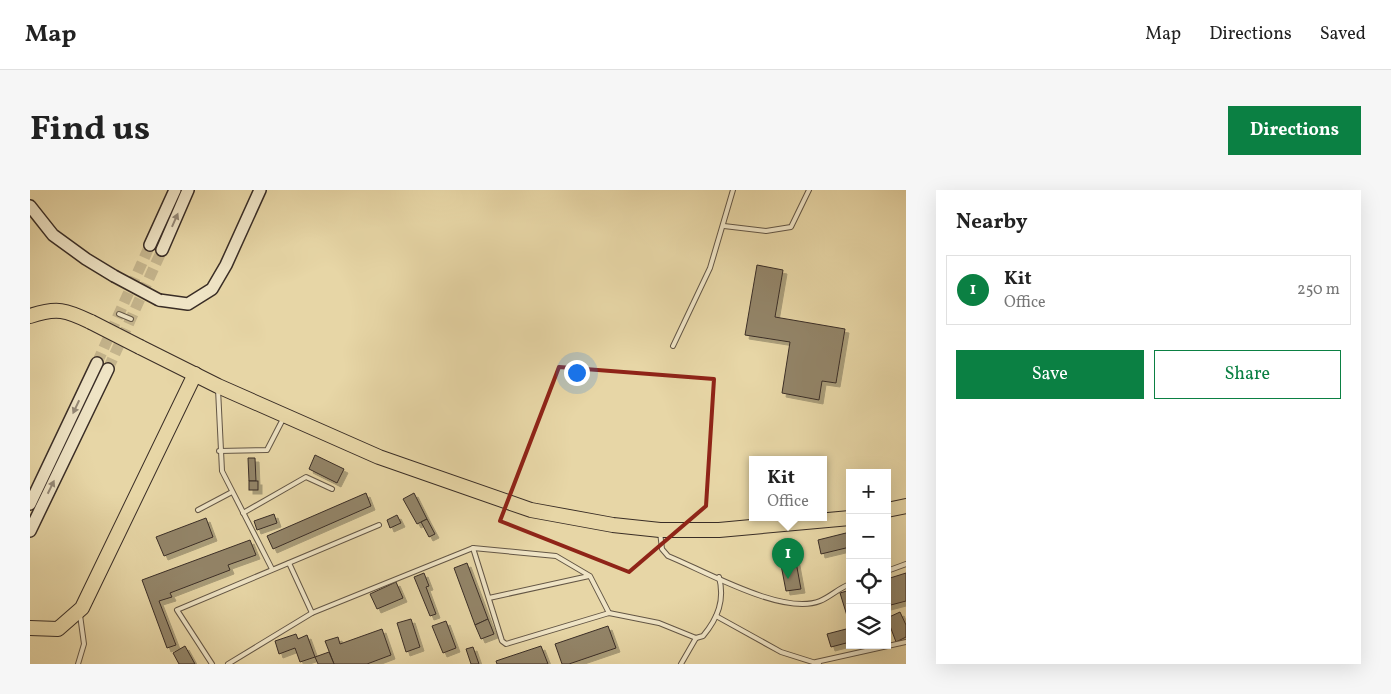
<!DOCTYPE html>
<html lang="en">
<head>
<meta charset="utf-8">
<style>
	:root { --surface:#fff; --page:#f6f6f6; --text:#222; --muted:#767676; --line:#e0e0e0; --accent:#0b8043 }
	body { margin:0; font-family:Vollkorn,serif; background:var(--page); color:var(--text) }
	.controls { position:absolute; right:15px; bottom:15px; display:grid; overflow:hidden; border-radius:0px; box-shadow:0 5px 20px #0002 }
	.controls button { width:45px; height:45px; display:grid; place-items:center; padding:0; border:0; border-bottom:1px solid var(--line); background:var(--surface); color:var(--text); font:25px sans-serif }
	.you { position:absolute; left:546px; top:182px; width:18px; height:18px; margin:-12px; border:4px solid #fff; border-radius:50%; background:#1a73e8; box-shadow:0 0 0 8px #1a73e833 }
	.badge { display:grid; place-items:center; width:32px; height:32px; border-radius:50%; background:var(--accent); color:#fff; font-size:16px; font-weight:700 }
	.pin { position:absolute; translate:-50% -41px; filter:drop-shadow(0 1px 2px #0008) }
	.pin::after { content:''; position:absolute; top:26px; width:18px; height:15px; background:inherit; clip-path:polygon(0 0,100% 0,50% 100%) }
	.popup { position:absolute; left:719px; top:266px; width:78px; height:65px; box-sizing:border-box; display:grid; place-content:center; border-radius:0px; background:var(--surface); filter:drop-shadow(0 1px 4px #0005); font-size:16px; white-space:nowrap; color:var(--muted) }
	.popup b { font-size:19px; color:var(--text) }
	.popup::after { content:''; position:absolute; left:50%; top:100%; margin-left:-10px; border:10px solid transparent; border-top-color:var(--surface) }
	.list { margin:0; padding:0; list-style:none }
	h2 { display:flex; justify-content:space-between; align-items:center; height:65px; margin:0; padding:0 20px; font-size:21px }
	h2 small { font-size:16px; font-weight:400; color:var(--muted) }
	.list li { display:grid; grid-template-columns:32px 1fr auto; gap:15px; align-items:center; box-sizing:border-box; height:70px; margin:0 10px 10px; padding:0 10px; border:1px solid var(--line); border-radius:0px }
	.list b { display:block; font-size:19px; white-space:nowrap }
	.list p { margin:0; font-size:16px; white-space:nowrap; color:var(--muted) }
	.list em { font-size:16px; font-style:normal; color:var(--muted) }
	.actions { display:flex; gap:10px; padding:15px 20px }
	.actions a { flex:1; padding:11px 0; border:1px solid var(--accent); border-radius:0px; text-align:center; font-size:18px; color:var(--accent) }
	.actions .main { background:var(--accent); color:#fff }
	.icon { flex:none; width:28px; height:28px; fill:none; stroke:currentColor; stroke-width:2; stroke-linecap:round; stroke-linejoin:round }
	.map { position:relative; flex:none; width:876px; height:474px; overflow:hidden; border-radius:0px }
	header { display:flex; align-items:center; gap:30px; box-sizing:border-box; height:70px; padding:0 25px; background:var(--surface); border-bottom:1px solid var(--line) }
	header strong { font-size:24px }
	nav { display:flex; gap:28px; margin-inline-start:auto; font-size:18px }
	.intro { display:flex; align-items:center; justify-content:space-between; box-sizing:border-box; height:120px; padding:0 30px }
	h1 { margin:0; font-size:35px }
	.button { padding:12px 22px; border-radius:0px; background:var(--accent); color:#fff; font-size:18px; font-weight:700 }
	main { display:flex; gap:30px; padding:0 30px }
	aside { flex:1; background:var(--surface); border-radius:0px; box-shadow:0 5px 20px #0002 }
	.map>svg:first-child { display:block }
</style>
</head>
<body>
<header>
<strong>Map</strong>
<nav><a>Map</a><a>Directions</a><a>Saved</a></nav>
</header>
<div class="intro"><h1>Find us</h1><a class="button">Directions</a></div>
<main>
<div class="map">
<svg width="876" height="474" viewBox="0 0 876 474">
	<defs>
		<filter id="shadow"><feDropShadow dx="4" dy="4" stdDeviation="0" flood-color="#0004"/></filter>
	</defs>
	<rect width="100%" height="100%" fill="#e7d6a6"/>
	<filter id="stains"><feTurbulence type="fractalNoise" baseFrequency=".004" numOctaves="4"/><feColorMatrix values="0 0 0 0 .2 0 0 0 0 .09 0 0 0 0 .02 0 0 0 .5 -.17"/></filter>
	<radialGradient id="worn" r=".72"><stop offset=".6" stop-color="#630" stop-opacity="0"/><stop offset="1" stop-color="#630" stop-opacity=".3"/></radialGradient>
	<g fill="#938569" stroke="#392d26" filter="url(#shadow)">
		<path d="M727,75L753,80L745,127L815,139L806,193L792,191L789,210L752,203L760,152L715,145Z"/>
		<path d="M285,265L314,279L307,293L279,279Z"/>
		<path d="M218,268H225L226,291H219Z"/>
		<rect x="219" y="291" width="9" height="9"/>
		<path d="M336,303L341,316L243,359L237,346Z"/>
		<path d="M384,303L397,329L387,334L373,309Z"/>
		<path d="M244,324L247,333L227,340L224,331Z"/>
		<path d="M367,325L371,333L360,338L357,330Z"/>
		<path d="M176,328L183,347L134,366L126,347Z"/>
		<path d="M397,329L405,344L399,347L391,332Z"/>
		<path d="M820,342V357L791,364L788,350Z"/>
		<path d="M220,350L226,365L198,375L200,380L140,403L142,407L129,411L146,455L137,458L112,390Z"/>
		<path d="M763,356L771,399L756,401L748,359Z"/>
		<path d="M437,373L458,429L445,435L424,378Z"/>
		<path d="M394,383L399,396L396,397L406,424L400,426L384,387Z"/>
		<path d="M876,383V411L857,416V389Z"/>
		<path d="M366,392L373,408L347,419L340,404Z"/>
		<path d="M820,400V428L818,429L810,403Z"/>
		<path d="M870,422L876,435V447L866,452L857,428Z"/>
		<path d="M381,429L390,457L376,462L367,433Z"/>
		<path d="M458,429L464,444L451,449L445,435Z"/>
		<path d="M416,431L426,458L413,463L402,436Z"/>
		<path d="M578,436L586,458L539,474H532L525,454Z"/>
		<path d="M820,438V452L801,457L797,444Z"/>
		<path d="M352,439L361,465L337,474H304L295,451L308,447L310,454Z"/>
		<path d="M266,444L268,449L277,445L285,467L270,472L265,458L249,464L245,451Z"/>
		<path d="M155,456L165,474H149L143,463Z"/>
		<path d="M511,456L518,474H467L466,471Z"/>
		<path d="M443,457L449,474H441L436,459Z"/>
		<path d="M299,462L304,474H288L285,467Z"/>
	</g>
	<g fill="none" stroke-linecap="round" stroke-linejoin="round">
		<g stroke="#c4b48c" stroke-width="11" stroke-dasharray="11 5.5" stroke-linecap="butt">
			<path d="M67,173L120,55"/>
			<path d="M78,179L132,60"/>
		</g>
		<defs>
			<g id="service">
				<path d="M694,36L736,41L761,37L779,0"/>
				<path d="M89,124L101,129"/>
				<path d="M643,156L680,78L703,0"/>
				<path d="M188,199L192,281L242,379"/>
				<path d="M189,261L237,260L253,229"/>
				<path d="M168,320L202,302"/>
				<path d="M213,323L276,287L302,299"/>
				<path d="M630,342L632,359L638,366C675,381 753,426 790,411C800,407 809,398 820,394"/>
				<path d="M443,358L472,451L476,454L579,423L629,433L666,448L673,446C688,428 695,410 689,387"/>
				<path d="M259,373L282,423"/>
				<path d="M857,381L876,374"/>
				<path d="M459,408L559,386"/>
				<path d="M686,426L751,462L789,474"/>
				<path d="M786,472L876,452"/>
				<path d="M48,474L54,454L50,425"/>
				<path d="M182,474L147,420L349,335"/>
				<path d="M198,474L282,423L443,358L526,366L560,386L579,423"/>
				<path d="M651,474L666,448"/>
			</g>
			<g id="secondary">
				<path d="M0,16L23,45L56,69L84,86"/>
				<path d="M120,55L145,0"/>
				<path d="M132,60L158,0"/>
				<path d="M129,110L158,114L182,99L196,75L230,0"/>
				<path d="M0,314L67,173"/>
				<path d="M0,341L78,179"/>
			</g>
			<g id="trunk">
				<path d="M0,126C27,117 36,120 61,132"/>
				<path d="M110,157L188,196L349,267L501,320L583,335L630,340H689L820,328"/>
				<path d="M857,320L876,316"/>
				<path d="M0,438L28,439L52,418L165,184"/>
			</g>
		</defs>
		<use href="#service" stroke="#645746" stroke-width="6"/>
		<use href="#secondary" stroke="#392d26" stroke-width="14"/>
		<use href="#trunk" stroke="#392d26" stroke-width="16"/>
		<use href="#service" stroke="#efe4c5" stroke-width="4"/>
		<use href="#secondary" stroke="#efe4c5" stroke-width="11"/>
		<use href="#trunk" stroke="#e7d6a6" stroke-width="14"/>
		<defs>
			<path id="secondary-bridge" d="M84,86L129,110"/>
			<path id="trunk-bridge" d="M61,132L110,157"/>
		</defs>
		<use href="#secondary-bridge" stroke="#392d26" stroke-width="14" stroke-linecap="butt"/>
		<use href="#trunk-bridge" stroke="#392d26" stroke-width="16" stroke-linecap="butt"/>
		<use href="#secondary-bridge" stroke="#efe4c5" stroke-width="11"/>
		<use href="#trunk-bridge" stroke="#e7d6a6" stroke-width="14"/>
	</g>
	<defs><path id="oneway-solid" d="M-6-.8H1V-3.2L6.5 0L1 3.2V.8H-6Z" transform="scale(1.25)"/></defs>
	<g fill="#948876">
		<use href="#oneway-solid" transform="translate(145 30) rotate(-66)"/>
		<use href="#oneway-solid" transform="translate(46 217) rotate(115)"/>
		<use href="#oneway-solid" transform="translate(21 297) rotate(-64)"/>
	</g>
	<path fill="none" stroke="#8f2418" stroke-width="4" stroke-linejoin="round" d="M529,177L684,189L676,316L599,382L470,331Z"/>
	<rect width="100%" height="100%" filter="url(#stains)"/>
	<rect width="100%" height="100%" fill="url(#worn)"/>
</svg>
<div class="controls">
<button>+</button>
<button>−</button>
<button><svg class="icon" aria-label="locate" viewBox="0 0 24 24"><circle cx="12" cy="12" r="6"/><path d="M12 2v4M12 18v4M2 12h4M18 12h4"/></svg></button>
<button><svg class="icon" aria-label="layers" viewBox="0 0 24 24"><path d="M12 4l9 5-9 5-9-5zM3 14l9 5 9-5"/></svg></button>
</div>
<div class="you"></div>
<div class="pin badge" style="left:758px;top:389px">1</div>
<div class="popup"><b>Kit</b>Office</div>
</div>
<aside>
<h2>Nearby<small></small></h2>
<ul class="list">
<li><span class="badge">1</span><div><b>Kit</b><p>Office</p></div><em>250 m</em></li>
</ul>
<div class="actions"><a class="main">Save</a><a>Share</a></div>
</aside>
</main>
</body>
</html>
